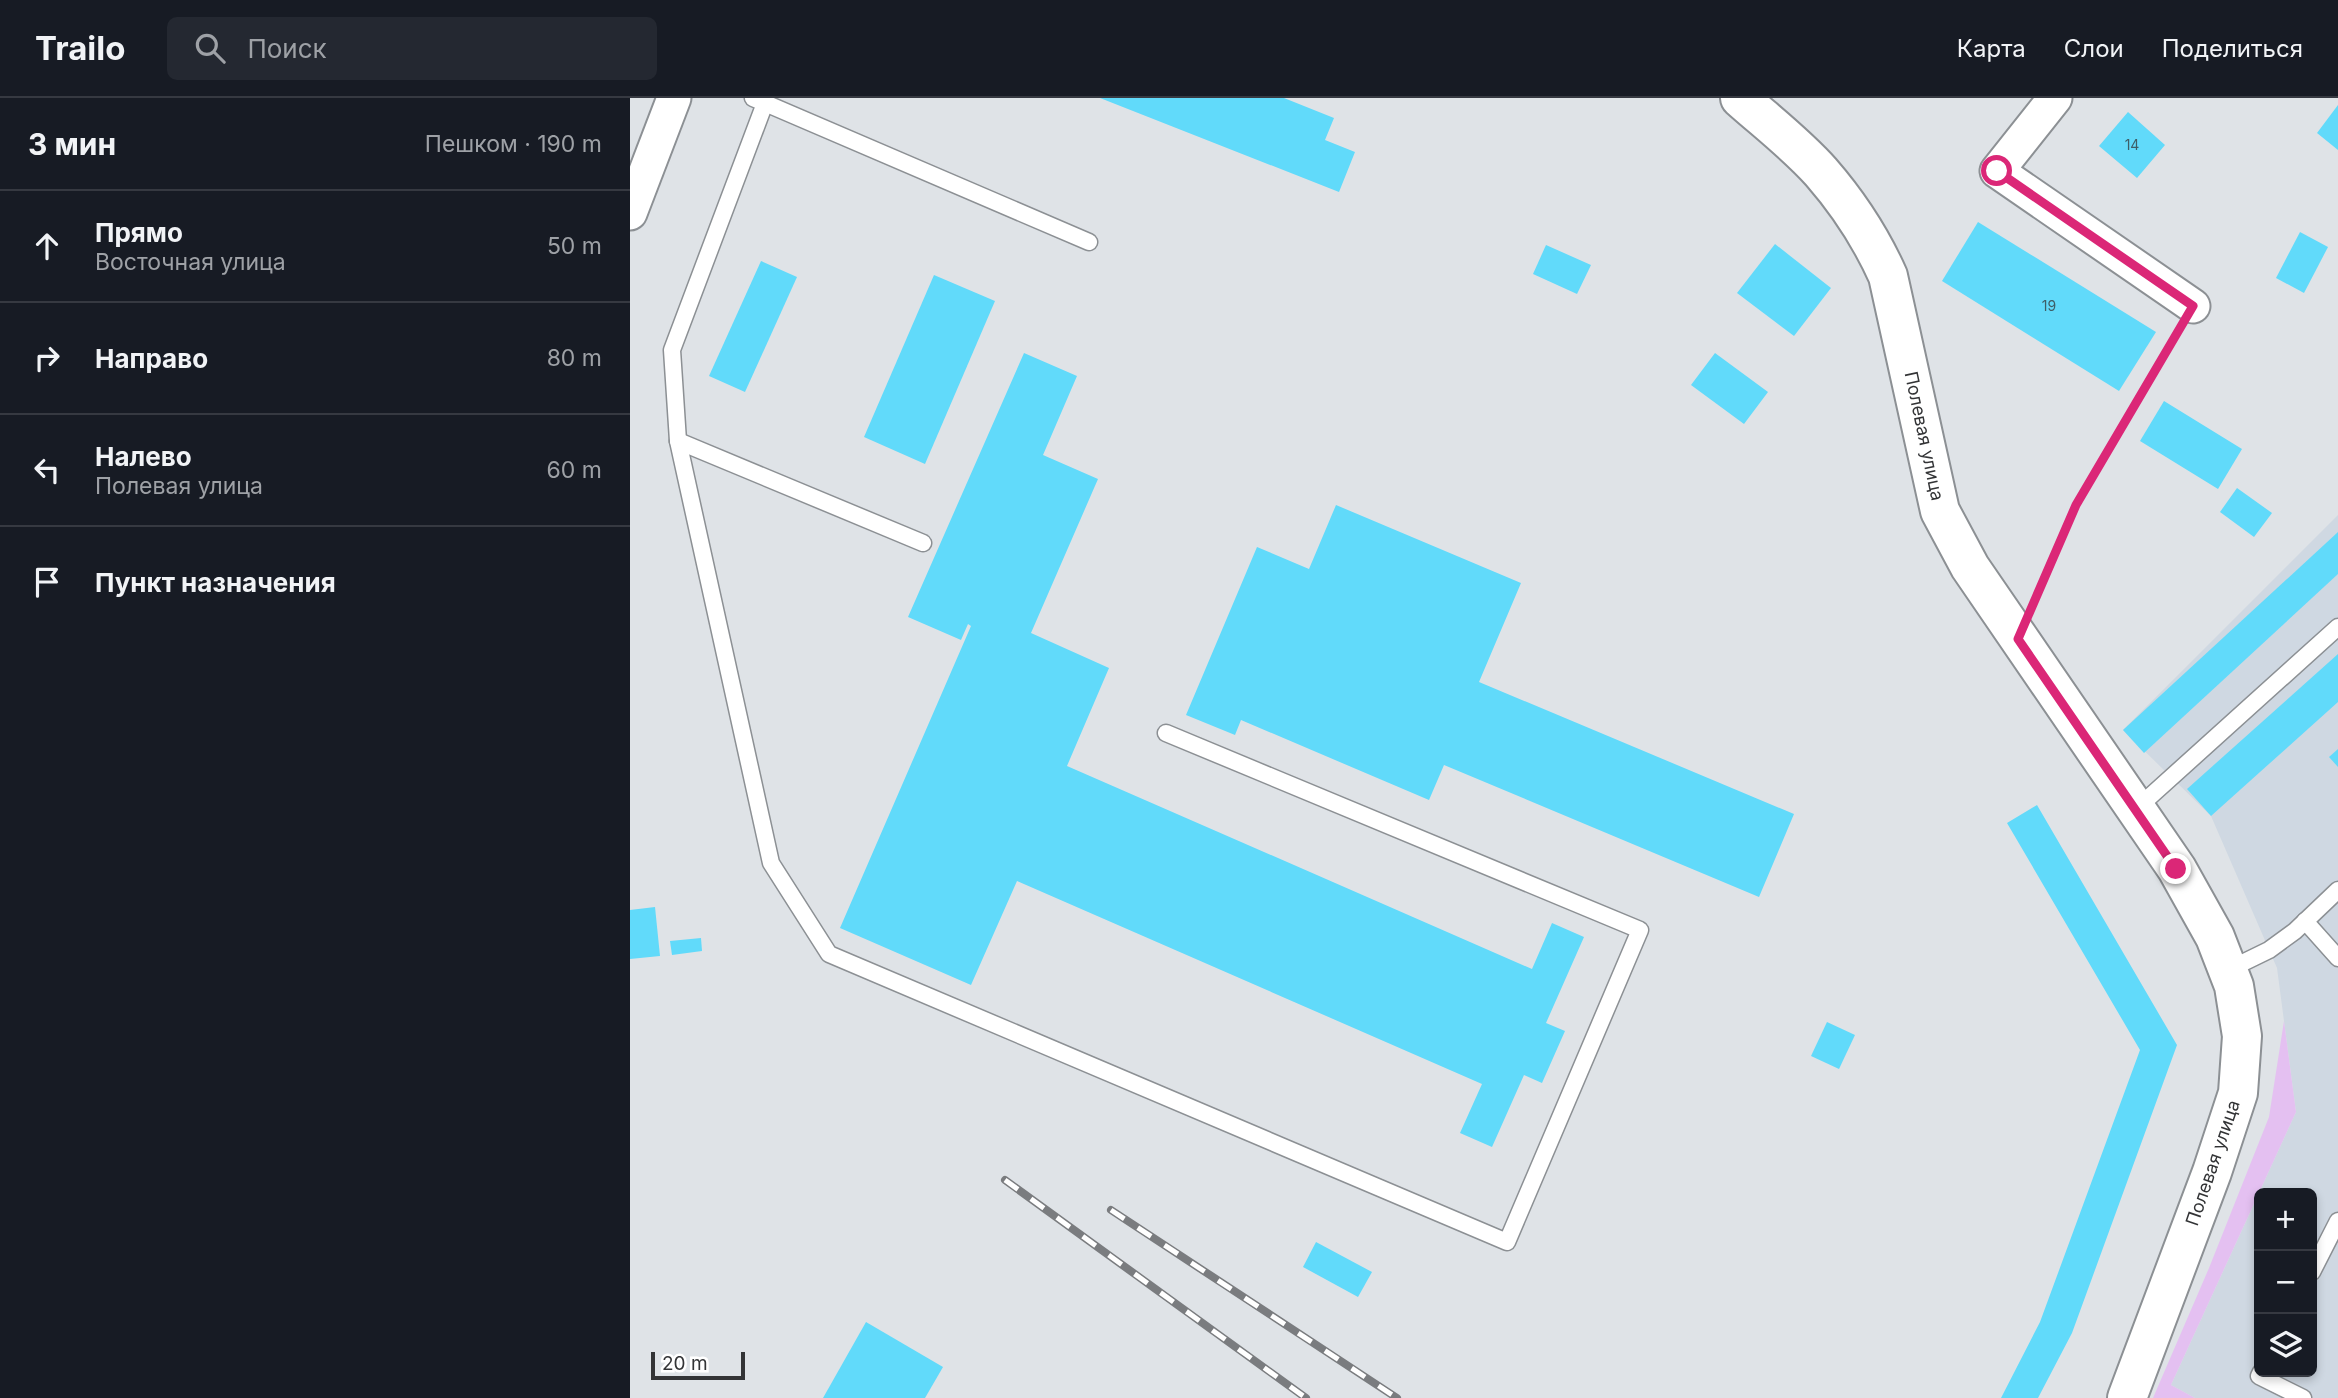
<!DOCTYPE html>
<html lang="ru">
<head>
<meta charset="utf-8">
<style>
	:root { --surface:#171b24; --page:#242831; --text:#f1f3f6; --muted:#9ea1a6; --line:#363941 }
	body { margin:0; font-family:Inter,sans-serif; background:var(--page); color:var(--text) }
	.controls { position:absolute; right:21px; bottom:21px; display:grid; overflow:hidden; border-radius:10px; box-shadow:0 4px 10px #0003 }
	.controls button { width:63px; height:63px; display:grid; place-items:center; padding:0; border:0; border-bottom:2px solid var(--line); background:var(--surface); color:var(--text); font:35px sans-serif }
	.scale { position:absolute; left:21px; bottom:18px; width:94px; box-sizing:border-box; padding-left:7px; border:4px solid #333436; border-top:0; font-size:19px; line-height:24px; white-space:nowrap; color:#333436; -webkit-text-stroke:5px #fff; paint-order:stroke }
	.stop { position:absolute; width:21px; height:21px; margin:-16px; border:5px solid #db2777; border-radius:50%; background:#fff }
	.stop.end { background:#db2777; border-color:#fff; box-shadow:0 2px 7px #0008 }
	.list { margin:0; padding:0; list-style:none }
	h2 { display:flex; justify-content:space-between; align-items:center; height:91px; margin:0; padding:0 28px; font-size:30px }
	h2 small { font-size:23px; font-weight:400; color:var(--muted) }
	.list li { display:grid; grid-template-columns:46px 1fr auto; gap:21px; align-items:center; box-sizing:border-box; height:112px; padding:0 28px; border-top:2px solid var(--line) }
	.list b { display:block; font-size:26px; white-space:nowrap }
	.list p { margin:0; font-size:23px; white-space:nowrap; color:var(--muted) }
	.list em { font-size:23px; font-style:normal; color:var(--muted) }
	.icon { flex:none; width:38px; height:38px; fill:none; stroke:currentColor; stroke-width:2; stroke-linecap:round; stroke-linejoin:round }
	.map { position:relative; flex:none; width:1708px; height:1300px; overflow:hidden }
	header { display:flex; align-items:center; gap:42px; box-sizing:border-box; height:98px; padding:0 35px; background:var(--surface); border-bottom:2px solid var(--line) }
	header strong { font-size:33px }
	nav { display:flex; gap:38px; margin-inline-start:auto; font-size:24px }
	.search { width:490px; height:63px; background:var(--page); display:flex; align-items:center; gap:18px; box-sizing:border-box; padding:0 24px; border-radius:10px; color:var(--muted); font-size:26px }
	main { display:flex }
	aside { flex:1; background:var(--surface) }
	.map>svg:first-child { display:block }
</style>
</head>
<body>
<header>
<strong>Trailo</strong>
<div class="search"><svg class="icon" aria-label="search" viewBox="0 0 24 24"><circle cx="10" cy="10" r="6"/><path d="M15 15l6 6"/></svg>Поиск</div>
<nav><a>Карта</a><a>Слои</a><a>Поделиться</a></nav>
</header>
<main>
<aside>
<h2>3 мин<small>Пешком · 190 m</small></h2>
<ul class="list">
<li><svg class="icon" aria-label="ahead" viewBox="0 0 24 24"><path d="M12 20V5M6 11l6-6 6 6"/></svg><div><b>Прямо</b><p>Восточная улица</p></div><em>50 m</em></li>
<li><svg class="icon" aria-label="right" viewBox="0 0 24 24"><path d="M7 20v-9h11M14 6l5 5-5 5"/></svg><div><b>Направо</b></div><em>80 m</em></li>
<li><svg class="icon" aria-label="left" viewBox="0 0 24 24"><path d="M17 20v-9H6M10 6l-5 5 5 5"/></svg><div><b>Налево</b><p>Полевая улица</p></div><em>60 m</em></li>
<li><svg class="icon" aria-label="arrive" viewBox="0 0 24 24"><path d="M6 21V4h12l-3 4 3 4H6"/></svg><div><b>Пункт назначения</b></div></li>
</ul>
</aside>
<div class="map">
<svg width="1708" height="1300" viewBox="0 0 1708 1300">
	<rect width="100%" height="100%" fill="#dfe3e7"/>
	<path fill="#cfd8e2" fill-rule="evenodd" d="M1708,417V1300H1565L1541,1287L1666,1014L1647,870L1581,718L1493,632ZM1629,1095H1682V1274H1629Z"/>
	<path fill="#e4c0f1" d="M1654,923L1666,1014L1541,1287L1565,1300H1523L1579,1170L1639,1019Z"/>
	<g fill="#61dafa">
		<path d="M470,0H654L704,20L695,42L725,54L709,94Z"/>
		<path d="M1708,7V52L1687,35Z"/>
		<path d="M1498,14L1535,47L1507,80L1469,48Z"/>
		<path d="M1348,124L1526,234L1489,293L1312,183Z"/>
		<path d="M1670,134L1698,149L1674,195L1646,180Z"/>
		<path d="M1145,146L1201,190L1164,238L1107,195Z"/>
		<path d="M916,147L961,167L947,196L903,176Z"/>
		<path d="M131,163L167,179L115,294L79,278Z"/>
		<path d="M304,177L365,203L295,366L234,339Z"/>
		<path d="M394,255L447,278L413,357L468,381L401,535L479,570L437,668L902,871L922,825L954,839L916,925L935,933L912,985L894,977L862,1049L830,1035L852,986L387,783L341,887L210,830L341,528L338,526L331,542L278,519Z"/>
		<path d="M1085,255L1138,294L1114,326L1061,287Z"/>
		<path d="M1534,303L1612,351L1588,391L1510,343Z"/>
		<path d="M1607,390L1642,415L1624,439L1590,414Z"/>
		<path d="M706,407L891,485L849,584L1164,716L1129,799L814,667L799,702L611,622L605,637L556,617L627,449L679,471Z"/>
		<path d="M1708,434V476L1514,655L1493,632Z"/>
		<path d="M1708,556V604L1581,718L1557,691Z"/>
		<path d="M1708,651V669L1699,659Z"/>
		<path d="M1407,707L1547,947L1442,1235L1408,1300H1371L1410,1224L1510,952L1377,725Z"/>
		<path d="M25,809L30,858L0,861V812Z"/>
		<path d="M71,840L72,853L42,857L40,843Z"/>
		<path d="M1197,924L1225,937L1209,971L1181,958Z"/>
		<path d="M686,1144L742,1174L728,1199L673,1169Z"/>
		<path d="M236,1224L313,1269L295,1300H193Z"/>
	</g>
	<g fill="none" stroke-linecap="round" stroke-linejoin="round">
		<defs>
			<g id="lane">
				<path d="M123,0L135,5L42,252L48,343L141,765L199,856L877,1144L1010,832L536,635"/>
				<path d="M135,5L459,144"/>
				<path d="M48,343L293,445"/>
				<path d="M1505,712L1708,529"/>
				<path d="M1675,823L1708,860"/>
				<path d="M1598,872L1639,852L1665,833L1708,792"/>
				<path d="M1682,1174L1708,1123"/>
				<path d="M1631,1274L1629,1278L1673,1300"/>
			</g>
			<g id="street">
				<path d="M1425,0L1367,73L1563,208"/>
				<path d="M0,115L44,0"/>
			</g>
			<path id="secondary" d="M1110,0C1137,24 1167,47 1191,74C1218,105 1241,140 1258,178L1310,413L1340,469L1547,771L1585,839L1604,888L1612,938L1608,995L1582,1074L1497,1300"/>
		</defs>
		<use href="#lane" stroke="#8c9094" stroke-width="19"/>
		<use href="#street" stroke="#8c9094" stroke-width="37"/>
		<use href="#secondary" stroke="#8c9094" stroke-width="42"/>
		<path stroke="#929598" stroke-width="4.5" stroke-dasharray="3.5 3.5" stroke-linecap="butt" d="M1405,502L1446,407L1547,235"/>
		<use href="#lane" stroke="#fff" stroke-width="16"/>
		<use href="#street" stroke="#fff" stroke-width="33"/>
		<use href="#secondary" stroke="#fff" stroke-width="38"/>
		<defs>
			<g id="rail">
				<path d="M375,1082L676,1300"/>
				<path d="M481,1112L767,1300"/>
			</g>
		</defs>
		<use href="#rail" stroke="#7a7c7f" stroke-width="8"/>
		<use href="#rail" stroke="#fff" stroke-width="5" stroke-dasharray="16" stroke-linecap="butt"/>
	</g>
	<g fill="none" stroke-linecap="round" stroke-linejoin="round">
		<path stroke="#db2777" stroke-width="9" d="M1367,73L1563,208L1446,407L1388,541L1546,771"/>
	</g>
	<g text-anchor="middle" stroke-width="7" stroke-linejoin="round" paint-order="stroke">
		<g font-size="14" fill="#3e5e67">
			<text x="1502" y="52">14</text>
			<text x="1419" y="213">19</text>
		</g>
		<g font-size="18" fill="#333436" stroke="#fff">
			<text transform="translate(1294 338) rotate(78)" y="6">Полевая улица</text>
			<text transform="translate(1583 1065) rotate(-71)" y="6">Полевая улица</text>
		</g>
	</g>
</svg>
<div class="controls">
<button>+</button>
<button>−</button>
<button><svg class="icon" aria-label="layers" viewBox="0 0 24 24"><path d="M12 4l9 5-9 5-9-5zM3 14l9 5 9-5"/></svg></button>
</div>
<div class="scale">20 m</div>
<div class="stop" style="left:1367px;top:73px"></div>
<div class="stop end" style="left:1546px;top:771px"></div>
</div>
</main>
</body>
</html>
